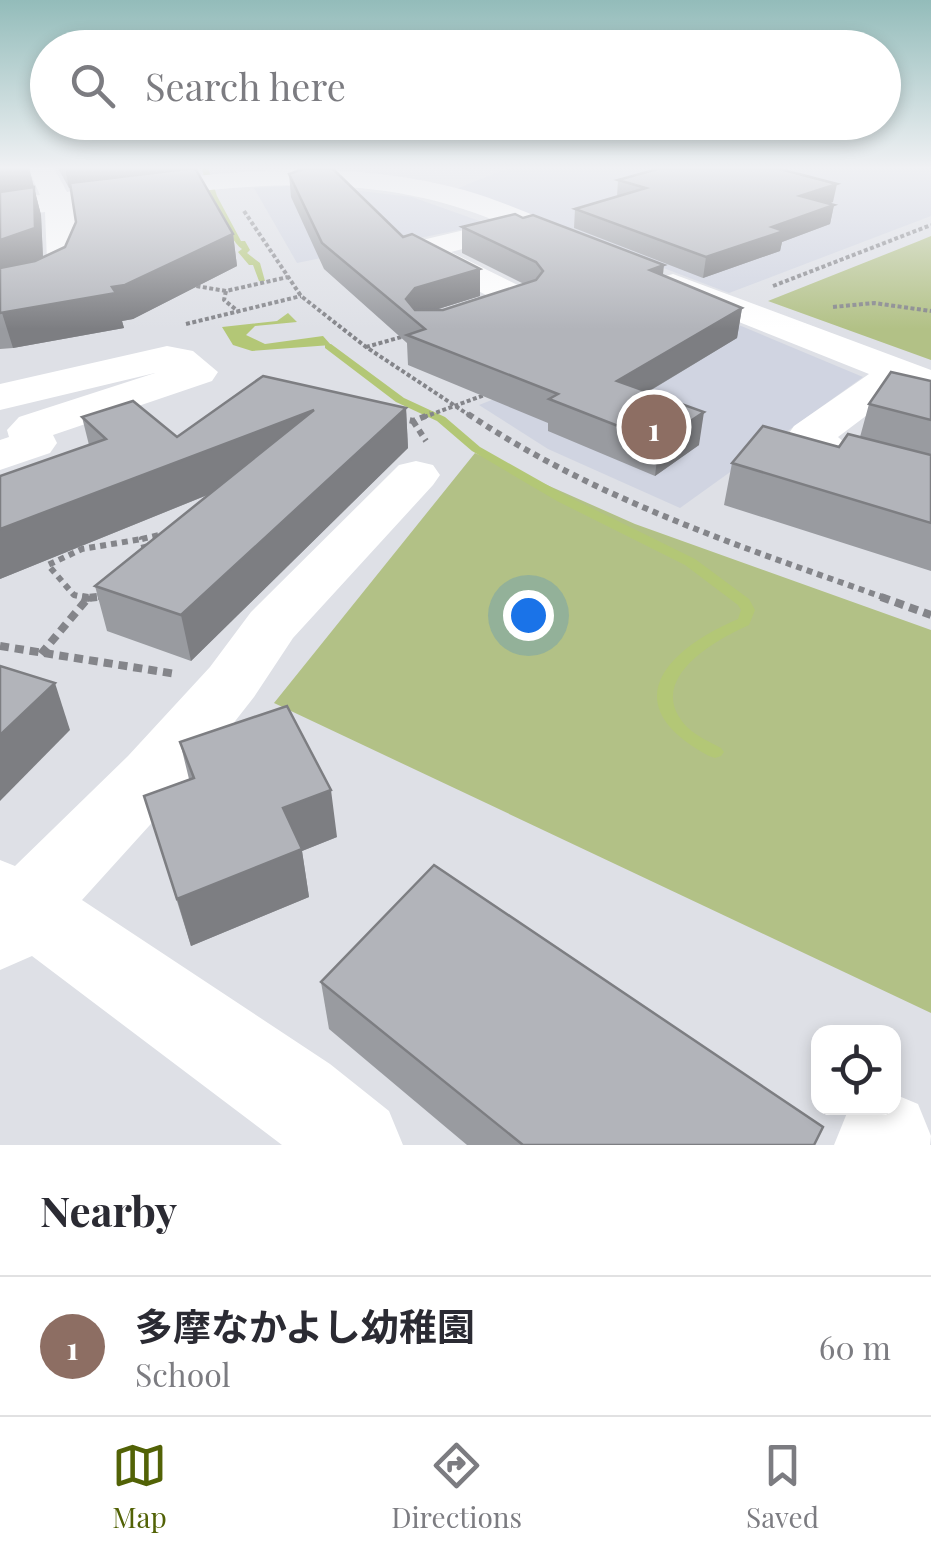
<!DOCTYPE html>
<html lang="en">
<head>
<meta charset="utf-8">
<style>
	:root { --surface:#fff; --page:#f7f7f7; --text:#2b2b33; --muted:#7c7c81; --line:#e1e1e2; --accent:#526206 }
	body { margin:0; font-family:"Playfair Display","Noto Sans JP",serif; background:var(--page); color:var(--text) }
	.controls { position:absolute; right:30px; bottom:30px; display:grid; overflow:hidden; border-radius:20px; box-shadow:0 5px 15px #0003 }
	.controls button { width:90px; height:90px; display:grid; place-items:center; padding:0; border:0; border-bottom:2px solid var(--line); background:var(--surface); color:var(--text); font:50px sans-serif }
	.you { position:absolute; left:528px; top:615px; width:35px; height:35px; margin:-25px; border:8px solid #fff; border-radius:50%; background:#1a73e8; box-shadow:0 0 0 15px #1a73e833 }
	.badge { display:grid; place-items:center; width:65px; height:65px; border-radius:50%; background:var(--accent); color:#fff; font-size:32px; font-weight:700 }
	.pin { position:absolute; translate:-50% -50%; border:5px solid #fff; box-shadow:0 2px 10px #0006 }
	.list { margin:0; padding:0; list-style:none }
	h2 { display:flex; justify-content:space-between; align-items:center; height:130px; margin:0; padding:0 40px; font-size:42px }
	h2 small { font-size:32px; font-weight:400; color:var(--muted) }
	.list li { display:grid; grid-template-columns:65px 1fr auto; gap:30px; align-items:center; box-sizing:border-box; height:140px; padding:0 40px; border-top:2px solid var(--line) }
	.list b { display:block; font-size:38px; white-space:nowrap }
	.list p { margin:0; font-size:32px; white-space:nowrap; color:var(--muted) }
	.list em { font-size:32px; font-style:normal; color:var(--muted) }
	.icon { flex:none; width:55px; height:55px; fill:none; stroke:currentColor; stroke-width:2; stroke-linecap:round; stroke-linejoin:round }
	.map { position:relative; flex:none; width:931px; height:1145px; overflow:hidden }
	.search { position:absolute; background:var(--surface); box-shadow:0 5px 15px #0003; left:30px; right:30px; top:30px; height:110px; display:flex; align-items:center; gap:25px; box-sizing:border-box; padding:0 35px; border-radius:55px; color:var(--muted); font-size:38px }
	.sheet { height:270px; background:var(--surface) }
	nav { display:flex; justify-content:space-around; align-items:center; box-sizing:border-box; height:140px; border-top:2px solid var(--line); background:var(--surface); font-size:28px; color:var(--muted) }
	nav a { display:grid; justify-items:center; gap:5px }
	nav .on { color:var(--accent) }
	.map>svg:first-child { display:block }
</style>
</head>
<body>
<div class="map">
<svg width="931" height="1145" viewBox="0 0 931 1145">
	<rect width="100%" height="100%" fill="#dee0e6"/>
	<g fill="#d0d4e1">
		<path d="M508,168H931V216L729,293L456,189Z"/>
		<path d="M308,185L412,197L488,224L297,263L254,188Z"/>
		<path d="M710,313L863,377L680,508L548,449L479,405Z"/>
	</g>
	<g fill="#b2c186">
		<path d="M931,236V360L768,301L919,241Z"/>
		<path d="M475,453L635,524L931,630V1013L274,703Z"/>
	</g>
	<path fill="#b3c776" d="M288,313L297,322L255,326L246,335L265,344L323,336L331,345L252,351L233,345L222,327L277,321Z"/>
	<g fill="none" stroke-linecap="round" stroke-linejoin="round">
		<g fill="#b3c776" fill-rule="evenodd">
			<path d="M202,168H208L217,196L241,241H245L250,250L247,253L260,263L265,281H259L253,265H249L238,252L242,249C228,239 205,188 202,168Z"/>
			<path d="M325,344H331L404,398L445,417L480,447L565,495L695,559L749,599L755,610L749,625C713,641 643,681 687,727C696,736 710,742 721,748L724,752L721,756L715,758L709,756C615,706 663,651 738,619L741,610L738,605L685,565L557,501L472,451L437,421L396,402L325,348Z"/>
		</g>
		<g stroke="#84858a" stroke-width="4" stroke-dasharray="4 2.5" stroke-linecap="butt">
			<path d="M244,211L301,296L366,347L472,417"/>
			<path d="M190,285L226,291L288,277"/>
			<path d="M773,286L931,225"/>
			<path d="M226,291L224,300L239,312"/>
			<path d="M833,307L874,303L931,311"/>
			<path d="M186,324L301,296"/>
			<path d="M366,347L405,336"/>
			<path d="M424,417L490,393"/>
		</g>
		<g stroke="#84858a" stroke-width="6" stroke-dasharray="6 5" stroke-linecap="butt">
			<path d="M468,414C597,500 742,547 888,599"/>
			<path d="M399,418L413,421L431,414"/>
			<path d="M413,421L426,441"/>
			<path d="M145,550L142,539L163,534"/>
			<path d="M88,598L74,595L48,565L82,549L142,539"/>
			<path d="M87,599L103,596"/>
		</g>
		<g stroke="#84858a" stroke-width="8" stroke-dasharray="9 6" stroke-linecap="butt">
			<path d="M82,597L88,598"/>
			<path d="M881,597L931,615"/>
			<path d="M0,646L176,674"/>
			<path d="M41,654L88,598L97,597"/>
		</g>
		<g fill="#fff" fill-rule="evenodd">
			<path d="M28,168H54L67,192C198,174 334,154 464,190C506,202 546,221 586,237L591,244L586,251H564L524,233L451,252L532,292L538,299L532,306L468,328L455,325L450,317L455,309L490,297L417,260L413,248L418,241L498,222C362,164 213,187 73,208C95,284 66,287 0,299V279L45,266L47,260L45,212L0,218V200L40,195Z"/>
			<path d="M673,274L931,370V396L903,388L838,437L846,444L931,467V497L814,464L787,436L794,426L869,374L661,291L656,284L661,277Z"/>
			<path d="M167,346L193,351L218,372L212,381L53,435L57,443L50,453L0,470V440L9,437L7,430L19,417L155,373L0,410V384Z"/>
			<path d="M416,461L433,465L440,475L433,485L293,638L254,697L178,794L82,900L330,1064L389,1111L403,1145H282L32,956L0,970V860L15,866L128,756L210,667L251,612L399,465Z"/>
			<path d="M894,1094L918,1104L931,1136L930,1145H834L849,1108H894Z"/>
		</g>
	</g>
	<g fill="#999ba0">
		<path d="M0,168H29L41,215L43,257L65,247L76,222L71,188H69L58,168H184L233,234L237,266L133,319L122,321L124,328L13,348L0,349Z"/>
		<path d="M289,174L403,237L480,296L435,310H443L524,284L462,253V227L663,275L742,308L737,338L648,392L699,445L655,476L548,431V423L408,365L407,343L324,269L291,197Z"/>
		<path d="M618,180L833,202L827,204L834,205L830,224L782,242L780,251L703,278L574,228L575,209L617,197Z"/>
		<path d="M931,381V571L724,505L732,463L839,447L860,437L869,404Z"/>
		<path d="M406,408L408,448L191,661L107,631L95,586L210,494L0,579V476L89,445L82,417L177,437Z"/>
		<path d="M180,742L337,837L302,851L309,897L191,946L144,796L189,779Z"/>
		<path d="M321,982L815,1145H467L329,1029Z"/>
	</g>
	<g fill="#7d7e82">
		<path d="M0,168H29L41,215L43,259L0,276Z"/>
		<path d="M65,168H184L185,174L69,188Z"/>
		<path d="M837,184L833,202L797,215L800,196Z"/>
		<path d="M834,205L830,224L782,242L780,251L703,278L706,257L772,227Z"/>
		<path d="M233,234L237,266L133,319L122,321L124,328L13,348L2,313Z"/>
		<path d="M664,265L661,293L650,270Z"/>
		<path d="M480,269V296L416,316L406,299L415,288Z"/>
		<path d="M742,308L737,338L614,412L617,381Z"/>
		<path d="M406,408L408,448L191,661L181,615Z"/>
		<path d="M314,410L318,450L0,579V529Z"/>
		<path d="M704,412L699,445L655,476L659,442Z"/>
		<path d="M55,683L70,730L0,801V735Z"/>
		<path d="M331,790L337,837L302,851L309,897L191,946L177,899L283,808Z"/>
	</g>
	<g fill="#b2b4ba" stroke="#7d7e82" stroke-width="2.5">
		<path d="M195,168L233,234L125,285L112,287L116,293L0,313V268L35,261L65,247L76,222L70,183Z"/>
		<path d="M306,168H332L403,237L412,234L480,269L415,288L406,299L415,310H443L536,280L543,271L536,262L462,227L515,214L523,218L533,215L664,265L650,270L742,308L617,381L704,412L659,442L549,399L558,394L407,335L425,329L322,243L289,174Z"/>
		<path d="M661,168H776L837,184L800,196L834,205L772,227L784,231L706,257L575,209L646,188L618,180Z"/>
		<path d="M34,187L35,228L0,240V192Z"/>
		<path d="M891,372L931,381V420L869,404Z"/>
		<path d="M263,376L406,408L181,615L95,586L314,410L0,529V476L106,439L82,417L133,401L177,437Z"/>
		<path d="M763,426L839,447L848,434L931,455V523L732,463Z"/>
		<path d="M0,666L55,683L0,735Z"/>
		<path d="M287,706L331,790L283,808L302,849L177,899L144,796L194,778L180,742Z"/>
		<path d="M434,865L823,1127L814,1145H523L321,982Z"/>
	</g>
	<linearGradient id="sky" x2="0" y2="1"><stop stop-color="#93bcba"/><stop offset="0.51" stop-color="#f0f1f4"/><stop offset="1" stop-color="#f0f1f4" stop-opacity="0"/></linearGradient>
	<rect width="931" height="329" fill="url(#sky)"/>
</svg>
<div class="controls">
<button><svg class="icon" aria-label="locate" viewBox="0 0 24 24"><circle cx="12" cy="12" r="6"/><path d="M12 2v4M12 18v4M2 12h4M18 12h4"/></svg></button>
</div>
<div class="you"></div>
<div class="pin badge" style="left:654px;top:427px;background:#8d6e63">1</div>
<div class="search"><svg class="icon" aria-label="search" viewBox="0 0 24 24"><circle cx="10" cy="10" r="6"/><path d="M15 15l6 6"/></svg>Search here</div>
</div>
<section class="sheet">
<h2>Nearby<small></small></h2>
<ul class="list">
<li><span class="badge" style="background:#8d6e63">1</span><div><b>多摩なかよし幼稚園</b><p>School</p></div><em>60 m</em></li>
</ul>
</section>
<nav>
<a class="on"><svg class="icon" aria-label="map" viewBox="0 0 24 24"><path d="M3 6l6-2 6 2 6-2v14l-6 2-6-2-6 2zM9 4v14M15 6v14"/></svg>Map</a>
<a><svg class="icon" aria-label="directions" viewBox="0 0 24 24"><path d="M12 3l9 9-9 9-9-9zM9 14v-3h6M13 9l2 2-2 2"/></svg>Directions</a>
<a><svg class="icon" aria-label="saved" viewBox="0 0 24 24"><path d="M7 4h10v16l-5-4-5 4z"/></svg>Saved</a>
</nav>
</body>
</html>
